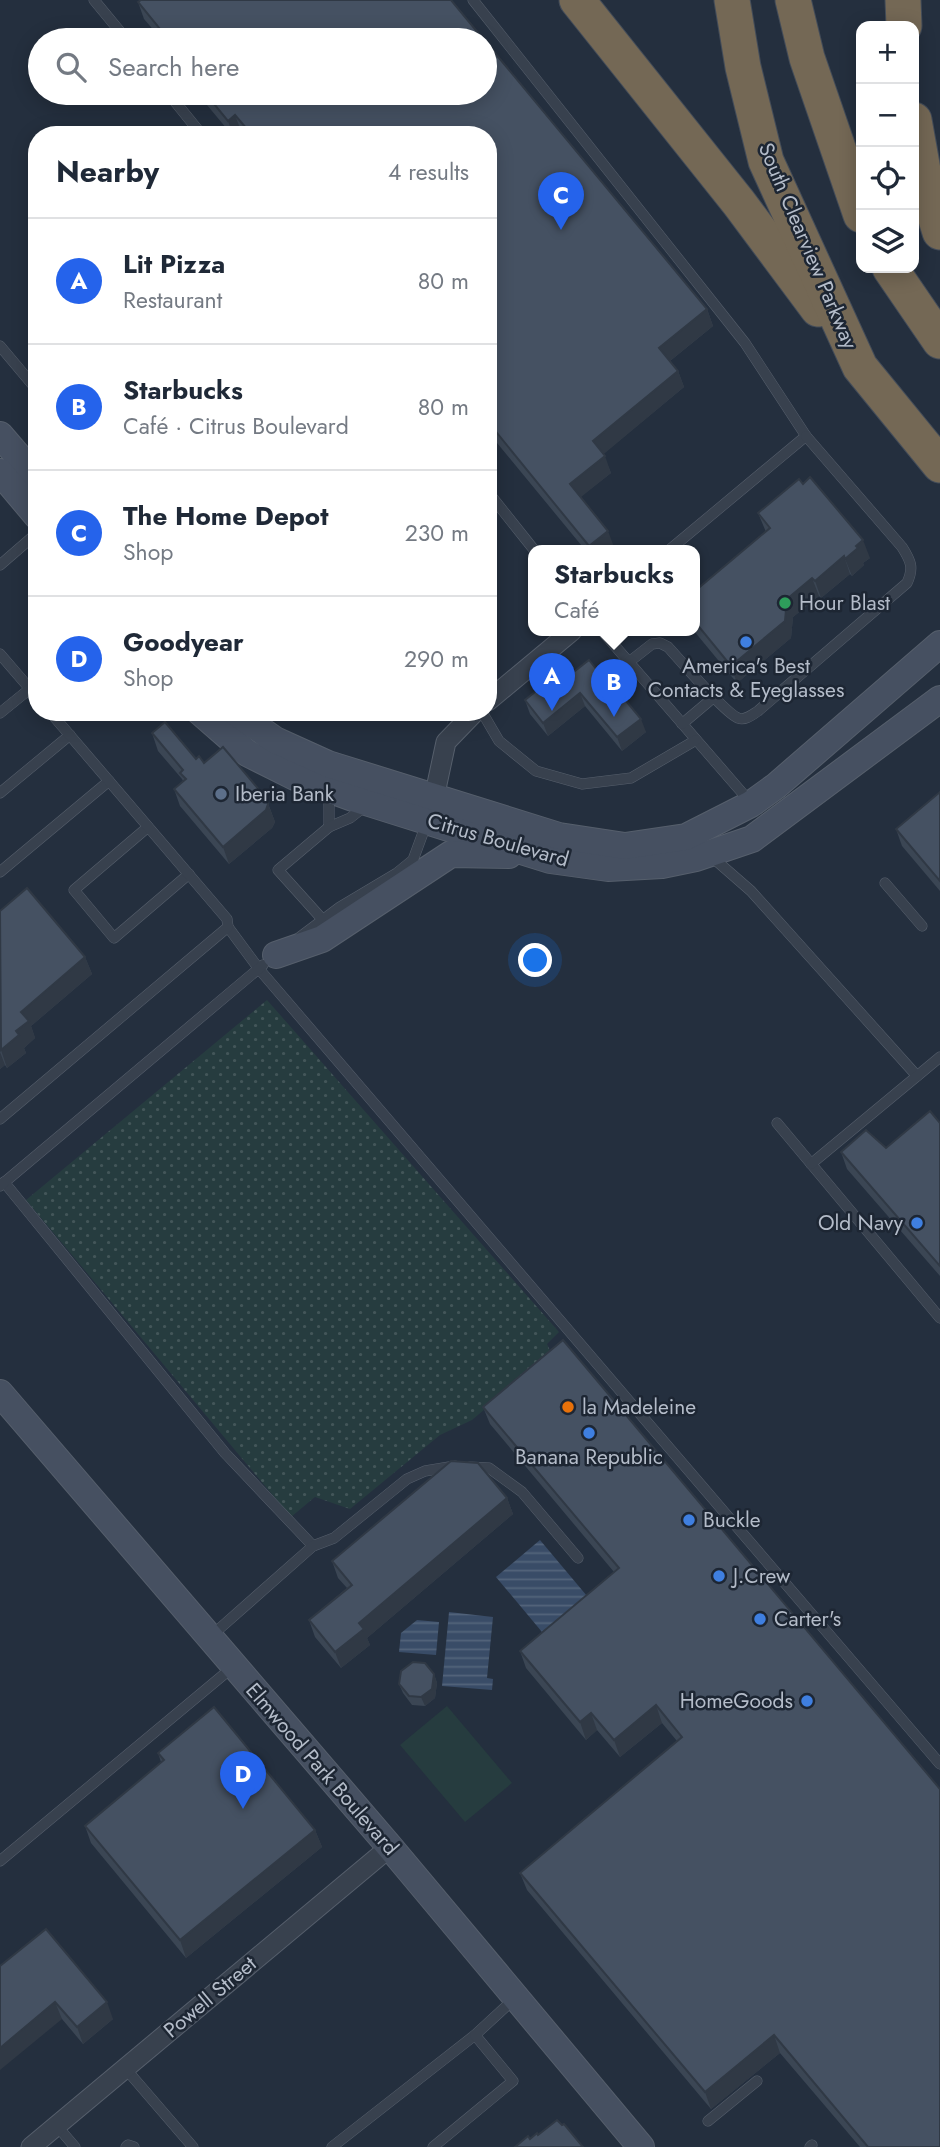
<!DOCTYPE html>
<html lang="en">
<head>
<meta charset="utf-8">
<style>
	:root { --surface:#fff; --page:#f2f2f3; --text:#1f2937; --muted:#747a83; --line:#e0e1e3; --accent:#2563eb }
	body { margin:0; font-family:Jost,sans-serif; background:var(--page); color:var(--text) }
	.controls { position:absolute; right:21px; top:21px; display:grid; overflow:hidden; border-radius:14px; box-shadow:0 4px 18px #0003 }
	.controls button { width:63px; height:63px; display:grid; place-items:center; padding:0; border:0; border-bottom:2px solid var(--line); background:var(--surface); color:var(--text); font:35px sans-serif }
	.you { position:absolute; left:536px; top:961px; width:24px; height:24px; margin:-18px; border:5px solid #fff; border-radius:50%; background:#1a73e8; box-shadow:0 0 0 10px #1a73e833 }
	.badge { display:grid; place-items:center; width:46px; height:46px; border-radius:50%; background:var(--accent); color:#fff; font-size:23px; font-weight:700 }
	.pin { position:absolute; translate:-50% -58px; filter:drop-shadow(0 2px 4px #0008) }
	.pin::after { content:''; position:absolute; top:37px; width:24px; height:21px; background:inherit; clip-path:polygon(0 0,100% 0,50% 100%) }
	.popup { position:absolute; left:528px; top:545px; width:172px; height:91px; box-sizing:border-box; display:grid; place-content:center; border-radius:14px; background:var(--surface); filter:drop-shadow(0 2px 5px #0005); font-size:23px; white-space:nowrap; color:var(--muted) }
	.popup b { font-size:26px; color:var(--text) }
	.popup::after { content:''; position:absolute; left:50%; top:100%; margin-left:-14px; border:14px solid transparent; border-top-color:var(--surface) }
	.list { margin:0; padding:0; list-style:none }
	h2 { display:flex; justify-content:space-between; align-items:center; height:91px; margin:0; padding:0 28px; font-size:30px }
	h2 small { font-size:23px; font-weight:400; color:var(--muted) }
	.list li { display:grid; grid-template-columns:46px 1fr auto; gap:21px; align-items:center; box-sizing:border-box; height:126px; padding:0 28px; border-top:2px solid var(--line) }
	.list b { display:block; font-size:26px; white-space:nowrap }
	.list p { margin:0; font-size:23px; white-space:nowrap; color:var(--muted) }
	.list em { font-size:23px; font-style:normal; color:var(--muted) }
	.icon { flex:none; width:38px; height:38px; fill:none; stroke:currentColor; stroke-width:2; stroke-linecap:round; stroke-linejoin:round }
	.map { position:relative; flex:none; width:940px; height:2147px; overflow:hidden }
	.search { position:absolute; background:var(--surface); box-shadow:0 4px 18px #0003; left:28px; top:28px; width:469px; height:77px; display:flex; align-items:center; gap:18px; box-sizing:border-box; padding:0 24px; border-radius:38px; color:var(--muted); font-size:26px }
	.panel { position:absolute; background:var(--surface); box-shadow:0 4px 18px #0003; left:28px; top:126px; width:469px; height:595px; border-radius:28px }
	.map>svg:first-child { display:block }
</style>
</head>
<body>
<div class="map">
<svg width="940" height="2147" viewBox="0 0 940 2147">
	<defs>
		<pattern id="grass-dots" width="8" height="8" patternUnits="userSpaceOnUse" patternTransform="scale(1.75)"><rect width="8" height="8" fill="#263c3f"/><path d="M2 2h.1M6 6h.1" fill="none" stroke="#435659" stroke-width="1.8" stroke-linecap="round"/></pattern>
		<pattern id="water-rules" width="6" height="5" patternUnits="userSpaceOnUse" patternTransform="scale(1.75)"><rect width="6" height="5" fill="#394c67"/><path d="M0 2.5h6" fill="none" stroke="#53647b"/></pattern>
	</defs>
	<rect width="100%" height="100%" fill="#242f3e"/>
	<path fill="url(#grass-dots)" d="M267,1000L559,1332L547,1344L551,1353L472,1420L440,1435L350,1509L315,1497L291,1517L26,1200Z"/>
	<path fill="#263c3f" d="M447,1706L512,1783L465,1822L400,1745Z"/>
	<g fill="url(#water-rules)">
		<path d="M540,1540L587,1596L542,1632L496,1577Z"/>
		<path d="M449,1612L493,1617L487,1678L493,1679L492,1690L442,1686Z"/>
		<path d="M417,1620L439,1622L436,1655L399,1652L401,1633Z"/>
	</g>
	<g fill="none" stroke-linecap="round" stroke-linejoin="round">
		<defs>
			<g id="lane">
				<path d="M94,0L127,40"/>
				<path d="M473,0L745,343L806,436L668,551"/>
				<path d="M168,93L202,135"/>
				<path d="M0,346L37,390"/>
				<path d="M488,492L535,551"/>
				<path d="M0,565L37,533"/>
				<path d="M602,631L751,803"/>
				<path d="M0,654L37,697"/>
				<path d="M629,662L652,644L660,643L668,647C680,660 725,713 738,718C745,721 752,715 758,711L907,583C914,568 911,561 902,547L806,436"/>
				<path d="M482,712L499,741L536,771L582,784L631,778L696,740"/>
				<path d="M0,713L37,683"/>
				<path d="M682,724L714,697"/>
				<path d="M329,792V827"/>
				<path d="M0,793L70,735"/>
				<path d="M148,827L74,890L114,938L189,874"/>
				<path d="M712,857L751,891L917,1076"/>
				<path d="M0,872L109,781"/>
				<path d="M885,883L922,926"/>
				<path d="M323,920L278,870L329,827L350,818L364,807"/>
				<path d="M228,927L259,969L940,1764"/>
				<path d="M300,937L340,907L397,873L413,860L427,822"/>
				<path d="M0,1119L228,927L227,919L50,712"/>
				<path d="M777,1123L940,1318"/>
				<path d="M811,1164L940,1057"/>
				<path d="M4,1182L225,1453L313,1546"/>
				<path d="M0,1186L263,965"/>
				<path d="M470,1467L489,1468L522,1492L578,1558"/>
				<path d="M210,1637L313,1546L334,1538L407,1479L425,1471L455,1466"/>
				<path d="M0,1861L234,1666"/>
				<path d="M125,2068L193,2147"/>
				<path d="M708,2121L757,2081"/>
				<path d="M57,2126L75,2147"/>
				<path d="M126,2147L128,2145L134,2147"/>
				<path d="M332,2147L475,2035"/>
				<path d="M433,2147L513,2081L475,2035L514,1999"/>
				<path d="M810,2147L812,2145"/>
			</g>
			<g id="street">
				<path d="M488,701L572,631"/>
				<path d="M434,798L446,742L475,712"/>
				<path d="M31,2147L390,1847"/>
			</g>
			<g id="secondary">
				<path d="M0,435L37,478"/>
				<path d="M0,472L37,516"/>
				<path d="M200,712L247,753L295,777L353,798L550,860L608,868L662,865L696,858L752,839L940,699"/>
				<path d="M235,712L275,740L328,764L559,836L625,846L686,837L751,804L776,786L940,644"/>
				<path d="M276,955L322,939L451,854L509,855"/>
				<path d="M0,1393L390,1847L641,2147"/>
			</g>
			<g id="highway">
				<path d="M577,0L739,203L818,309"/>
				<path d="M732,0L743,67L766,161L860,367L940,465"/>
				<path d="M793,0L807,58L861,215"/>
				<path d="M903,0L904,26"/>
				<path d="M914,120L926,187L940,232"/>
				<path d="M890,268L940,341"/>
			</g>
		</defs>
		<use href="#lane" stroke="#565f6c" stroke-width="11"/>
		<use href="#street" stroke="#565f6c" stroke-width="21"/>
		<use href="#secondary" stroke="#565f6c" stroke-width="28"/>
		<use href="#highway" stroke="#434c59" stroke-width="37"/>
		<use href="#lane" stroke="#38414e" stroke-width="10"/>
		<use href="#street" stroke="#38414e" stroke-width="19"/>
		<use href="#secondary" stroke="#465061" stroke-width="26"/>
		<use href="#highway" stroke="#746855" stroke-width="35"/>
	</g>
	<g fill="#3b4654">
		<path d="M140,0H451L484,40H162L144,19L138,2Z"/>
		<path d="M197,93H485L707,309L713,326L670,361L678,371L684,387L603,454L611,473L580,497L614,547L610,551H586L488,432V135H244L241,131L237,135H232Z"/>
		<path d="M758,513L870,558L863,563L864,565L852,576L850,574L821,598L819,596L793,617L791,638L737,683L694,631H695V591L766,532Z"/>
		<path d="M571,674L646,732L622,751L585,706L548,736L530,714L525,700Z"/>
		<path d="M152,733L266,798L275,822L272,828L229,864L180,806L174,789L183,781L182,779L158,751Z"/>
		<path d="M940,792V891L902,846L896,829Z"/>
		<path d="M0,911L85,957L92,974L31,1026L35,1038L24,1048L26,1053L7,1068L5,1065L0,1069Z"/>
		<path d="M940,1123V1276L847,1169L841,1152L886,1148Z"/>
		<path d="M563,1340L940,2147H860L780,2053L711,2109L527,1890L520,1873L677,1741L662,1723L620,1757L597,1730L586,1740L526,1668L520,1651L614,1572L490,1424L483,1407Z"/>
		<path d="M507,1498L513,1514L367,1638L370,1645L341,1668L315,1637L309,1620L347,1588L338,1578L332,1561Z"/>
		<path d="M434,1674L437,1683L435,1698L425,1706L412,1705L403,1693L399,1684Z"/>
		<path d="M158,1753L315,1830L322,1847L186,1958L91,1843L85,1826L161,1762Z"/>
		<path d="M0,1966L113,2019L83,2044L62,2019Z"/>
	</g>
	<g fill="#303945">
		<path d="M235,115L241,131L237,135H233L228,121Z"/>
		<path d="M707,309L713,326L665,365L659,348Z"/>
		<path d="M678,371L684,387L599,458L593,441Z"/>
		<path d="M605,456L611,473L576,501L570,484Z"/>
		<path d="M608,531L614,547L610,551H591L589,546Z"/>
		<path d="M863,540L870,558L863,563L864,565L852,576L845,559L856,546Z"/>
		<path d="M844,556L850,574L821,598L815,581Z"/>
		<path d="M812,578L819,596L793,617L791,638L737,683L731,666L787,599Z"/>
		<path d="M580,693L585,706L548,736L543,723Z"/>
		<path d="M641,719L646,732L622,751L617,737Z"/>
		<path d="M268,804L275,822L272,828L229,864L223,847Z"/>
		<path d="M85,957L92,974L31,1026L35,1038L24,1048L26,1053L7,1068L1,1050L16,1031L21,1012Z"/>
		<path d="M0,1052L5,1065L0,1069Z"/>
		<path d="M507,1498L513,1514L367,1638L370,1645L341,1668L335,1652L359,1623Z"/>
		<path d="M434,1674L437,1683L435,1698L425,1706L421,1697Z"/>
		<path d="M656,1705L662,1723L620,1757L614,1740Z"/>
		<path d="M591,1713L597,1730L586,1740L580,1722Z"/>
		<path d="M315,1830L322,1847L186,1958L180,1940Z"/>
		<path d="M55,2002L62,2019L0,2070V2048Z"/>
		<path d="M107,2002L113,2019L83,2044L77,2027Z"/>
		<path d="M774,2035L780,2053L711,2109L705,2092Z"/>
	</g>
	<g fill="#455162" stroke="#303945" stroke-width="2">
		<path d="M141,0H451L484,40H174L171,37L168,39L138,2Z"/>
		<path d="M485,41L707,309L659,348L678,371L593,441L605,456L570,484L608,531L589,546L488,422V135H252L235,115L228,121L205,93H485Z"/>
		<path d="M810,477L863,540L856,546L858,548L845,559L844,556L815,581L812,578L787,599L785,621L731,666L695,622V591L770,528L758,513L799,479L803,484Z"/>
		<path d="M589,660L601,675L603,673L641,719L617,737L580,693L543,723L525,700L566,667L571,674Z"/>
		<path d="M165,722L196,759L199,756L204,763L223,747L266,798L268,804L266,810L223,847L174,789L186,779L180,773L183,770L152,733Z"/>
		<path d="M940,792V881L896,829Z"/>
		<path d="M27,888L85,957L21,1012L29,1021L16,1031L19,1035L1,1050L0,911Z"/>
		<path d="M930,1111L940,1123V1266L841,1152L866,1130L886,1148Z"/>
		<path d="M563,1340L940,1789V2147H868L774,2035L705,2092L520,1873L682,1737L656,1705L614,1740L591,1713L580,1722L520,1651L619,1568L483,1407Z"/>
		<path d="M451,1461L478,1463L507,1498L359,1623L364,1629L335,1652L309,1620L352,1585L332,1561Z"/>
		<path d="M413,1662L425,1663L434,1674L432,1689L421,1697L409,1696L399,1684L401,1671Z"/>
		<path d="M214,1707L315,1830L180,1940L85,1826L164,1760L158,1753Z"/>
		<path d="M46,1929L107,2002L77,2027L55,2002L0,2048V1966Z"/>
		<path d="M557,2120L562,2125L564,2124L583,2147H515L528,2136L530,2139L537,2133L538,2135Z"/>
	</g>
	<circle fill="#2e9e5b" stroke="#1d2633" stroke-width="2.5" cx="785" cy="603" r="7"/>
	<g fill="#3f7fe0" stroke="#1d2633" stroke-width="2.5">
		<circle cx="746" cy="642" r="7"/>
		<circle cx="917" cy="1223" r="7"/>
		<circle cx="589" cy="1433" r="7"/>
		<circle cx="689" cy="1520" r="7"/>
		<circle cx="719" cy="1576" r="7"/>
		<circle cx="760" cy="1619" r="7"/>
		<circle cx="807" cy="1701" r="7"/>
	</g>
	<circle fill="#5c6f8a" stroke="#1d2633" stroke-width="2.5" cx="221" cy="794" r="7"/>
	<circle fill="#e8710a" stroke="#1d2633" stroke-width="2.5" cx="568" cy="1407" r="7"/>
	<g text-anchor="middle" stroke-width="5" stroke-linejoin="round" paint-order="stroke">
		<g font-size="21" fill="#b4bcc9" stroke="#1d2633">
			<text transform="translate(808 246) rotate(67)" y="7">South Clearview Parkway</text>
			<text transform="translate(498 840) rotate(16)" y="7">Citrus Boulevard</text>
			<text transform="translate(322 1769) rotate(49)" y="7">Elmwood Park Boulevard</text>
			<text transform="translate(210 1997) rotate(-40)" y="7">Powell Street</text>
		</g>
		<g font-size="21" fill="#b4bcc9" stroke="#1d2633" text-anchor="start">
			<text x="799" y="610">Hour Blast</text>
			<text x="746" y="673" text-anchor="middle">America's Best<tspan x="746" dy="24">Contacts &amp; Eyeglasses</tspan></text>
			<text x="235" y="801">Iberia Bank</text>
			<text x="903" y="1230" text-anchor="end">Old Navy</text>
			<text x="582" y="1414">la Madeleine</text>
			<text x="589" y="1464" text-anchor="middle">Banana Republic</text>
			<text x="703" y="1527">Buckle</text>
			<text x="733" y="1583">J.Crew</text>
			<text x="774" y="1626">Carter's</text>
			<text x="793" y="1708" text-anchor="end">HomeGoods</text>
		</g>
	</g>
</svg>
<div class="controls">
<button>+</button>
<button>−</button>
<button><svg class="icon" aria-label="locate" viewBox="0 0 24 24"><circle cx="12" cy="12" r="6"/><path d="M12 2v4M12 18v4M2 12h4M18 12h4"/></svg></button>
<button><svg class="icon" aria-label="layers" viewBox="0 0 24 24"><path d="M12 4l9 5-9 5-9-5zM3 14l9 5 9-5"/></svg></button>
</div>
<div class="you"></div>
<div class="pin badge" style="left:552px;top:711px">A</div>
<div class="pin badge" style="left:614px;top:717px">B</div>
<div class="popup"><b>Starbucks</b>Café</div>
<div class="pin badge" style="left:561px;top:230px">C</div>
<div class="pin badge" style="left:243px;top:1809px">D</div>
<div class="search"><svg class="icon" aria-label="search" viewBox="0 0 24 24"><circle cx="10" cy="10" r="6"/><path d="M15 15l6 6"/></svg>Search here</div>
<section class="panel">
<h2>Nearby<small>4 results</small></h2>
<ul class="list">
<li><span class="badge">A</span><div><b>Lit Pizza</b><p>Restaurant</p></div><em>80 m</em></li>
<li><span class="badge">B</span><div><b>Starbucks</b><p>Café · Citrus Boulevard</p></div><em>80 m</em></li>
<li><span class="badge">C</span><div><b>The Home Depot</b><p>Shop</p></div><em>230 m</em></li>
<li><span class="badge">D</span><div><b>Goodyear</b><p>Shop</p></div><em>290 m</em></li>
</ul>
</section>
</div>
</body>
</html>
